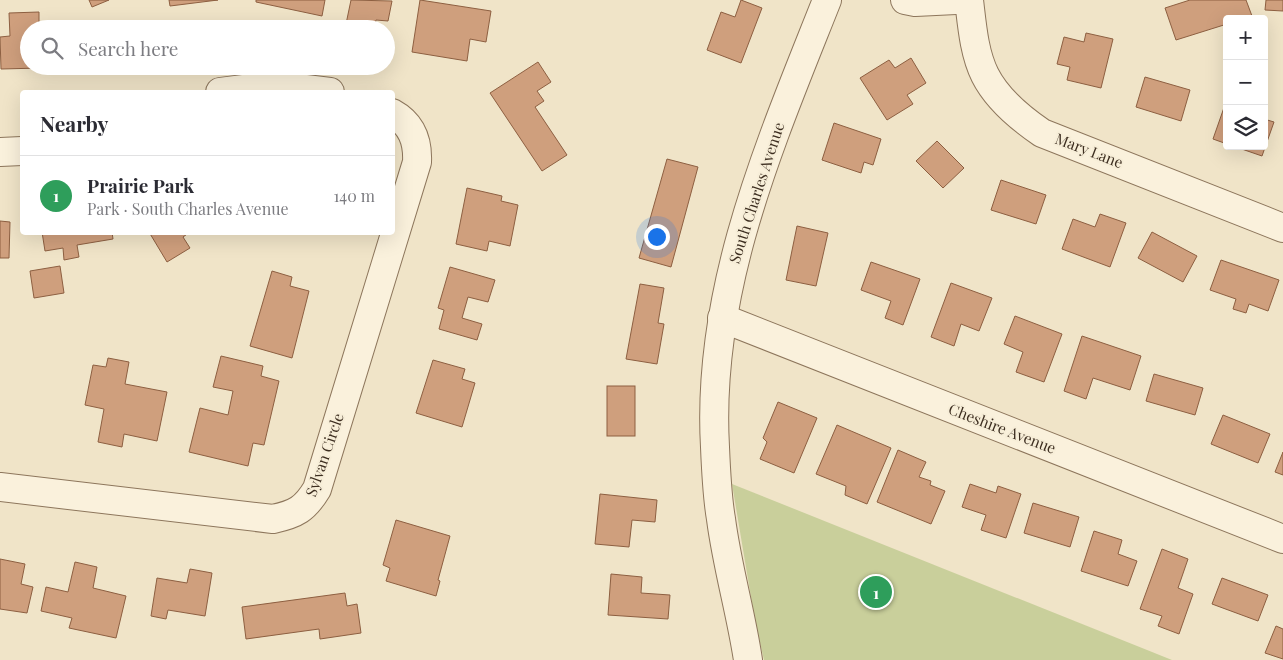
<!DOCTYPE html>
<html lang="en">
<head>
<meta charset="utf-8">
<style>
	:root { --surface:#fff; --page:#f7f7f7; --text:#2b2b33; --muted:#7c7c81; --line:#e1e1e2; --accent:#9e2a2b }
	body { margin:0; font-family:"Playfair Display",serif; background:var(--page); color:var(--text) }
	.controls { position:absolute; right:15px; top:15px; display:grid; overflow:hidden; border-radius:5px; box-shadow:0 5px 20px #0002 }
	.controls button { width:45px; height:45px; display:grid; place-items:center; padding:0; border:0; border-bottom:1px solid var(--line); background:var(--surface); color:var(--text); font:25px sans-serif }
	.you { position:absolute; left:656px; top:236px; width:18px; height:18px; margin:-12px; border:4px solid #fff; border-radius:50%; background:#1a73e8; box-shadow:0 0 0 8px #1a73e833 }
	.badge { display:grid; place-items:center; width:32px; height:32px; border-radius:50%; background:var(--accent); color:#fff; font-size:16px; font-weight:700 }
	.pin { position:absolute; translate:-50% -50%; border:2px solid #fff; box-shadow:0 1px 5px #0006 }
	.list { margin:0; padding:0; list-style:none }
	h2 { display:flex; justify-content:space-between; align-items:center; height:65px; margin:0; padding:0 20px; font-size:21px }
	h2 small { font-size:16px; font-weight:400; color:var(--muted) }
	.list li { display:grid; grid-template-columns:32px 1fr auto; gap:15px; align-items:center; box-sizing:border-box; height:80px; padding:0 20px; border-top:1px solid var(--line) }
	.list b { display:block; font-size:19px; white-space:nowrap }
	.list p { margin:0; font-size:16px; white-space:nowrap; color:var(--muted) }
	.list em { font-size:16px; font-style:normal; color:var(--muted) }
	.icon { flex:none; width:28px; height:28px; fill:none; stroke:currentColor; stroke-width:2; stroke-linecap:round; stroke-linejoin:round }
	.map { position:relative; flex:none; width:1283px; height:660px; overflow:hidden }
	.search { position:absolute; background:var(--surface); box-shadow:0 5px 20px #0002; left:20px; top:20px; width:375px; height:55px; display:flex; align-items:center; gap:12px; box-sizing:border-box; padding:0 18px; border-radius:28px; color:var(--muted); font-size:19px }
	.panel { position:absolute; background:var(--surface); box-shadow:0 5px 20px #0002; left:20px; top:90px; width:375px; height:145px; border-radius:5px }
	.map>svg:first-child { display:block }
</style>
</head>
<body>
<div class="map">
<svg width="1283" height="660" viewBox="0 0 1283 660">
	<rect width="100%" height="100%" fill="#f0e4c8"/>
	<path fill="#c9cf9b" d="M732,484L1172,660H764L755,621Z"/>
	<g fill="#cf9f7d" stroke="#8d5f41">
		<path d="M89,0H109L92,7Z"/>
		<path d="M169,0H218L170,6Z"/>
		<path d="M256,0H325L322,16L256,2Z"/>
		<path d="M351,0L392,1L388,21L376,20L374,29L346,24Z"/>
		<path d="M420,0L491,11L486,42L470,39L467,61L412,52Z"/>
		<path d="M741,0L762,8L741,63L707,50L721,12L735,17Z"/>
		<path d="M1190,0H1246L1252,16L1244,19H1227V24L1176,40L1165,8Z"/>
		<path d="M1266,0H1283V11L1265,10Z"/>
		<path d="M39,12V29H29V66H41V68L1,69L0,37L10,36L9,13Z"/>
		<path d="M1086,33L1113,39L1101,88L1067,80L1070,67L1057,64L1064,37L1084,42Z"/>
		<path d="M911,58L926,83L907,95L913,104L887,120L860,78L889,60L895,68Z"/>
		<path d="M538,62L551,82L537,91L544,101L535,107L567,155L542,171L490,93Z"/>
		<path d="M1145,77L1190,90L1181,121L1136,107Z"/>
		<path d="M1227,99V144L1213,139Z"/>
		<path d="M1264,119L1274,122L1262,156L1233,146H1264Z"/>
		<path d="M834,123L881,139L873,165L864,162L861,173L822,160Z"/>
		<path d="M937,141L964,168L943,188L916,161Z"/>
		<path d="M667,159L698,167L671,267L639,258Z"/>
		<path d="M1001,180L1046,195L1036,224L991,210Z"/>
		<path d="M467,188L502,196L501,201L518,205L510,246L489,241L487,251L456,244Z"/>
		<path d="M1100,214L1126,223L1110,267L1062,249L1073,219L1095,227Z"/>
		<path d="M0,221L10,222L9,258H0Z"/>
		<path d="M797,226L828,233L816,286L786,280Z"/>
		<path d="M42,232H112L113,239L77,245L79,257L64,260L63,248L45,251Z"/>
		<path d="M149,232H190L183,237L190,248L167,262Z"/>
		<path d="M1152,232L1197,256L1183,282L1138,258Z"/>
		<path d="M1221,260L1279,280L1268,311L1249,304L1246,313L1233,309L1236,299L1210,290Z"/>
		<path d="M871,262L920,279L903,325L885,318L891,301L861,290Z"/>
		<path d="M60,266L64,293L34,298L30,271Z"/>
		<path d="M450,267L495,280L488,302L468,297L462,318L482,324L477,340L439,329L444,310L438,308Z"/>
		<path d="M272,271L292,277L290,286L309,291L292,358L250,346Z"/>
		<path d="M951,283L992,298L979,331L961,324L954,346L931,337Z"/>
		<path d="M640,284L664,288L658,323L664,324L657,364L626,359Z"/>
		<path d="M1015,316L1062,334L1044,382L1016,372L1023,352L1004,344Z"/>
		<path d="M1082,336L1141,356L1130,390L1093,378L1086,399L1064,391Z"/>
		<path d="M221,356L263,366L261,376L279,381L264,445L253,443L248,466L189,452L200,408L228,415L233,391L213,387Z"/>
		<path d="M108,358L129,362L125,384L167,392L157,441L124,434L122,447L98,442L104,409L85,405L93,365L106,367Z"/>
		<path d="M433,360L465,369L462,379L475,383L462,427L416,413Z"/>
		<path d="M1154,374L1203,388L1195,415L1146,401Z"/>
		<rect x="607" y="386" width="28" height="50"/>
		<path d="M778,402L817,418L794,473L760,459L767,442L763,438Z"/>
		<path d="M1223,415L1270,434L1258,463L1211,444Z"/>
		<path d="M837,425L891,448L867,504L845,495L846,486L816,474Z"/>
		<path d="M898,450L926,462L919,477L931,481L930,485L945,491L931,524L877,502Z"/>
		<path d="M1283,452V475L1275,472Z"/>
		<path d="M970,484L996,493L998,486L1021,494L1006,538L981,530L986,515L962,507Z"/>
		<path d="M600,494L657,500L655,522L632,520L629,547L595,544Z"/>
		<path d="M1033,503L1079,517L1070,547L1024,533Z"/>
		<path d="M396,520L450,536L438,580L440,581L436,596L386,581L390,568L383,565Z"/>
		<path d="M1094,531L1122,540L1118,554L1137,561L1128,586L1081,571Z"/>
		<path d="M1162,549L1188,559L1178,588L1193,594L1179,634L1158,626L1162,616L1140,609Z"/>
		<path d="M0,559L25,564L21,584L33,587L27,613L0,609Z"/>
		<path d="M75,562L97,567L93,588L126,596L116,638L69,628L72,618L41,611L46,587L68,592Z"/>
		<path d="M190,569L212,573L205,616L168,610L166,619L151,616L157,578L187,583Z"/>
		<path d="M611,574L642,577L641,593L670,595L668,619L608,615Z"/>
		<path d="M1222,578L1268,595L1258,621L1212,604Z"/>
		<path d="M345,593L347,606L357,604L361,633L320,639L319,629L246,639L242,607Z"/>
		<path d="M1276,626L1283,629V659L1265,653Z"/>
	</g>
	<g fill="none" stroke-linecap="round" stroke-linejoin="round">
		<defs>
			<g id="minor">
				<path d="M905,0L915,2L956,0"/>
				<path d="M969,0C972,25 974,53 985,75C997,99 1020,118 1042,133L1283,228"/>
				<path d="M220,92L258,87H289L330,92"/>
				<path d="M0,152L22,151"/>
				<path d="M722,318L1283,539"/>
				<path d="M0,487L273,519C296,514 305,509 317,489L417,162C418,141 412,124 392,113"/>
				<path d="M748,660C741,613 727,566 721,519C717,496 716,471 715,447C706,289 770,144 827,0"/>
			</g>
		</defs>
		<use href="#minor" stroke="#8d765c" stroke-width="30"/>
		<use href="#minor" stroke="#faf1dc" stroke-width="28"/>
	</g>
	<g text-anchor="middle" stroke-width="4" stroke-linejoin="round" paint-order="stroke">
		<g font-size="15" fill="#3d2e20" stroke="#f7eed8">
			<text transform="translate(1089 151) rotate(21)" y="5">Mary Lane</text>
			<text transform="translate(757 193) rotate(-72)" y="5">South Charles Avenue</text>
			<text transform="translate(1002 429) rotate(21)" y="5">Cheshire Avenue</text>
			<text transform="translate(325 455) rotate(-71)" y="5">Sylvan Circle</text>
		</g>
	</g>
</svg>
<div class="controls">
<button>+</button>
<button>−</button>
<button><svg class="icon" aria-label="layers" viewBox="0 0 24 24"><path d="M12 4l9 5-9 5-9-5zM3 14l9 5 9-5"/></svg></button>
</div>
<div class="you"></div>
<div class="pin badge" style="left:876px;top:592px;background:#2e9e5b">1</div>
<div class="search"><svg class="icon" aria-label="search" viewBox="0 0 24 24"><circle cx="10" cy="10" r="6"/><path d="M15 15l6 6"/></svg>Search here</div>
<section class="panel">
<h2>Nearby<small></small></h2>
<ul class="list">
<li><span class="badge" style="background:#2e9e5b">1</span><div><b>Prairie Park</b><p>Park · South Charles Avenue</p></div><em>140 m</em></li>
</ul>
</section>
</div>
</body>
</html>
